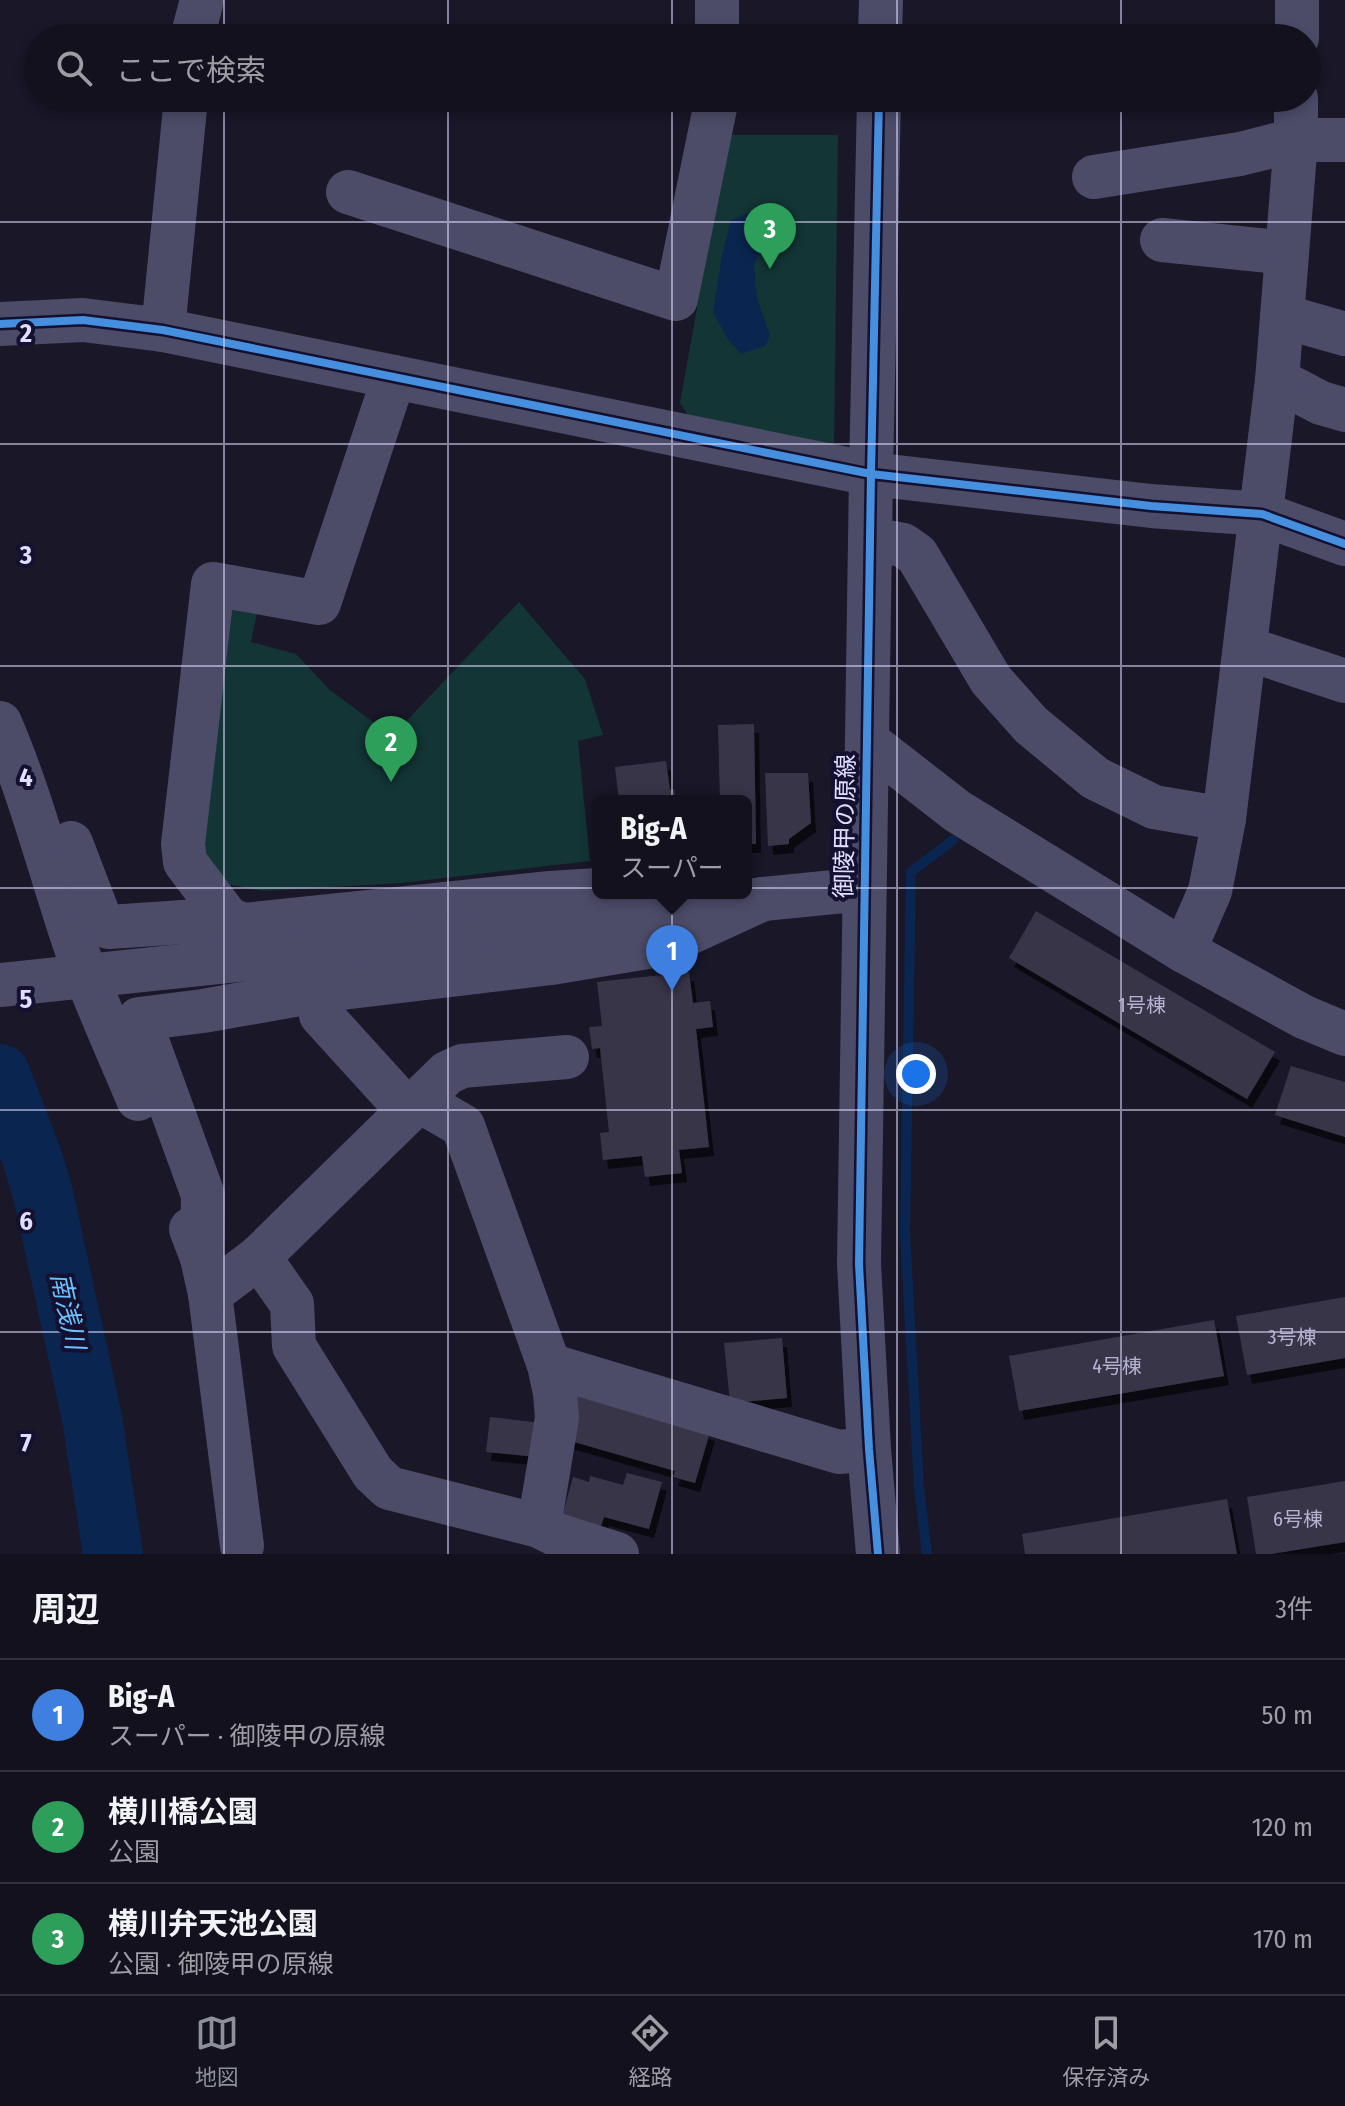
<!DOCTYPE html>
<html lang="ja">
<head>
<meta charset="utf-8">
<style>
	:root { --surface:#13111e; --page:#1c1a27; --text:#f1f3f6; --muted:#9d9da4; --line:#32313c; --accent:#8c9099 }
	body { margin:0; font-family:"Fira Sans Condensed","Noto Sans JP",sans-serif; background:var(--page); color:var(--text) }
	.you { position:absolute; left:916px; top:1074px; width:28px; height:28px; margin:-20px; border:6px solid #fff; border-radius:50%; background:#1a73e8; box-shadow:0 0 0 12px #1a73e833 }
	.badge { display:grid; place-items:center; width:52px; height:52px; border-radius:50%; background:var(--accent); color:#fff; font-size:26px; font-weight:700 }
	.pin { position:absolute; translate:-50% -66px; filter:drop-shadow(0 2px 4px #0008) }
	.pin::after { content:''; position:absolute; top:42px; width:28px; height:24px; background:inherit; clip-path:polygon(0 0,100% 0,50% 100%) }
	.popup { position:absolute; left:592px; top:795px; width:160px; height:104px; box-sizing:border-box; display:grid; place-content:center; border-radius:12px; background:var(--surface); filter:drop-shadow(0 2px 6px #0005); font-size:26px; white-space:nowrap; color:var(--muted) }
	.popup b { font-size:30px; color:var(--text) }
	.popup::after { content:''; position:absolute; left:50%; top:100%; margin-left:-16px; border:16px solid transparent; border-top-color:var(--surface) }
	.list { margin:0; padding:0; list-style:none }
	h2 { display:flex; justify-content:space-between; align-items:center; height:104px; margin:0; padding:0 32px; font-size:34px }
	h2 small { font-size:26px; font-weight:400; color:var(--muted) }
	.list li { display:grid; grid-template-columns:52px 1fr auto; gap:24px; align-items:center; box-sizing:border-box; height:112px; padding:0 32px; border-top:2px solid var(--line) }
	.list b { display:block; font-size:30px; white-space:nowrap }
	.list p { margin:0; font-size:26px; white-space:nowrap; color:var(--muted) }
	.list em { font-size:26px; font-style:normal; color:var(--muted) }
	.icon { flex:none; width:44px; height:44px; fill:none; stroke:currentColor; stroke-width:2; stroke-linecap:round; stroke-linejoin:round }
	.map { position:relative; flex:none; width:1345px; height:1554px; overflow:hidden }
	.search { position:absolute; background:var(--surface); box-shadow:0 4px 12px #0003; left:24px; right:24px; top:24px; height:88px; display:flex; align-items:center; gap:20px; box-sizing:border-box; padding:0 28px; border-radius:44px; color:var(--muted); font-size:30px }
	.sheet { height:440px; background:var(--surface) }
	nav { display:flex; justify-content:space-around; align-items:center; box-sizing:border-box; height:112px; border-top:2px solid var(--line); background:var(--surface); font-size:22px; color:var(--muted) }
	nav a { display:grid; justify-items:center; gap:4px }
	nav .on { color:var(--accent) }
	.map>svg:first-child { display:block }
</style>
</head>
<body>
<div class="map">
<svg width="1345" height="1554" viewBox="0 0 1345 1554">
	<defs>
		<filter id="shadow"><feDropShadow dx="5" dy="9" stdDeviation="0" flood-color="#0009"/></filter>
	</defs>
	<rect width="100%" height="100%" fill="#191728"/>
	<g fill="#133535">
		<path d="M728,135H838L834,451L692,421L680,403Z"/>
		<path d="M519,602L585,679L603,735L578,741L590,861L402,883L263,891L227,884L200,850L222,606L259,603L251,642L296,654L330,690L392,736Z"/>
	</g>
	<path fill="#0a2650" d="M753,211L771,224L754,266L757,298L770,336L765,346L741,354L727,338L713,312L722,255L731,220Z"/>
	<g fill="none" stroke-linecap="round" stroke-linejoin="round">
		<path stroke="#0a2650" stroke-width="10" d="M927,1554L919,1487L905,1233L911,872L953,840"/>
		<path stroke="#0a2650" stroke-width="60" d="M0,1074L32,1157L43,1194L92,1418L113,1554"/>
	</g>
	<g fill="#383649" filter="url(#shadow)">
		<path d="M754,724L756,844H746V801H720L718,725Z"/>
		<path d="M666,761L670,790L674,789L676,801H619L615,767Z"/>
		<path d="M765,773H808L811,823L789,839V844L768,846Z"/>
		<path d="M1036,911L1275,1052L1247,1099L1009,958Z"/>
		<path d="M689,972L693,1003L710,1001L713,1027L696,1029L709,1147L679,1150L682,1173L645,1177L642,1156L603,1160L600,1133L609,1132L600,1048L592,1049L589,1027L602,1026L597,982Z"/>
		<path d="M1291,1066L1345,1082V1137L1275,1115Z"/>
		<path d="M1345,1297V1358L1247,1375L1236,1316Z"/>
		<path d="M1214,1320L1224,1376L1019,1411L1009,1356Z"/>
		<path d="M782,1338L787,1398L730,1403L724,1343Z"/>
		<path d="M577,1393L710,1432L695,1483L673,1477L675,1471L564,1439Z"/>
		<path d="M490,1417L541,1423L537,1457L486,1452Z"/>
		<path d="M627,1473L662,1482L649,1529L604,1517L599,1532L560,1525L573,1477L589,1482L590,1476L623,1485Z"/>
		<path d="M1345,1481V1542L1271,1554H1256L1247,1497Z"/>
		<path d="M1227,1499L1237,1554H1025L1022,1534Z"/>
	</g>
	<g fill="none" stroke-linecap="round" stroke-linejoin="round">
		<g stroke="#4c4c69" stroke-width="44">
			<path d="M717,0V38"/>
			<path d="M192,38L202,0"/>
			<path d="M880,38L881,0"/>
			<path d="M1297,38V0"/>
			<path d="M1094,177L1240,154L1296,140H1345"/>
			<path d="M348,192L676,299L717,98"/>
			<path d="M1162,240L1287,253"/>
			<path d="M1282,316L1345,334"/>
			<path d="M0,324L83,320L163,330L871,474L1151,506L1262,514L1345,544"/>
			<path d="M163,330L186,98"/>
			<path d="M1277,380L1321,403L1345,410"/>
			<path d="M870,539L903,545L917,555L991,680L1031,725L1095,778L1154,807L1224,819"/>
			<path d="M1245,648L1345,681"/>
			<path d="M0,723C31,795 50,871 75,945C93,997 117,1048 138,1099"/>
			<path d="M867,741L957,811L1184,951L1304,1017L1345,1034"/>
			<path d="M71,843L100,919L109,927L228,919L244,925L550,893L598,890"/>
			<path d="M228,919L185,862L183,844L213,584L319,603L394,377"/>
			<path d="M1184,951L1210,891L1224,819L1277,380L1296,140V98"/>
			<path d="M0,985L524,930L763,899L864,889"/>
			<path d="M317,991L321,1015L401,1103L430,1107L463,1126L549,1365L555,1393L557,1418L539,1526"/>
			<path d="M191,1229L202,1258L210,1294L242,1546"/>
			<path d="M259,1257L447,1073L462,1066L567,1057"/>
			<path d="M202,1258L203,1195L139,1019L203,1011L317,991L551,963L665,944L763,899"/>
			<path d="M210,1294L259,1257L292,1304L294,1346L373,1473L389,1488L539,1526L557,1535L617,1554"/>
			<path d="M549,1365L839,1452L869,1449"/>
			<path d="M878,1554L869,1449L859,1264L871,474L879,98"/>
		</g>
		<defs>
			<g id="cycleway">
				<path d="M0,324L83,320L163,330L871,474L1151,506L1262,514L1345,544"/>
				<path d="M878,1554L869,1449L859,1264L871,474L879,98"/>
			</g>
		</defs>
		<use href="#cycleway" stroke="#14102f" stroke-width="13"/>
		<use href="#cycleway" stroke="#468fdf" stroke-width="8"/>
	</g>
	<path fill="none" stroke="#e0ddff" stroke-width="2" stroke-opacity="0.55" d="M224,0V38M448,0V38M672,0V38M897,0V38M1121,0V38M224,98V1554M448,98V1554M672,98V1554M897,98V1554M1121,98V1554M0,222H1345M0,444H1345M0,666H1345M0,888H1345M0,1110H1345M0,1332H1345"/>
	<g text-anchor="middle" stroke-width="8" stroke-linejoin="round" paint-order="stroke">
		<g font-size="20" fill="#b6b3d2">
			<text x="1142" y="1012">1号棟</text>
			<text x="1292" y="1344">3号棟</text>
			<text x="1117" y="1373">4号棟</text>
			<text x="1298" y="1526">6号棟</text>
		</g>
		<g font-size="24" fill="#e0ddff" stroke="#14102f">
			<text transform="translate(845 826) rotate(-89)" y="8">御陵甲の原線</text>
		</g>
		<g font-size="26" font-style="italic" fill="#6bc0ff" stroke="#14102f">
			<text transform="translate(68 1311) rotate(78)" y="9">南浅川</text>
		</g>
	</g>
	<g font-size="26" text-anchor="middle" font-weight="bold" fill="#e0ddff" stroke="#14102f" stroke-width="8" stroke-linejoin="round" paint-order="stroke">
		<text x="26" y="342">2</text>
		<text x="26" y="564">3</text>
		<text x="26" y="786">4</text>
		<text x="26" y="1008">5</text>
		<text x="26" y="1230">6</text>
		<text x="26" y="1452">7</text>
	</g>
</svg>
<div class="you"></div>
<div class="pin badge" style="left:672px;top:991px;background:#3f7fe0">1</div>
<div class="popup"><b>Big-A</b>スーパー</div>
<div class="pin badge" style="left:391px;top:782px;background:#2e9e5b">2</div>
<div class="pin badge" style="left:770px;top:269px;background:#2e9e5b">3</div>
<div class="search"><svg class="icon" aria-label="search" viewBox="0 0 24 24"><circle cx="10" cy="10" r="6"/><path d="M15 15l6 6"/></svg>ここで検索</div>
</div>
<section class="sheet">
<h2>周辺<small>3件</small></h2>
<ul class="list">
<li><span class="badge" style="background:#3f7fe0">1</span><div><b>Big-A</b><p>スーパー · 御陵甲の原線</p></div><em>50 m</em></li>
<li><span class="badge" style="background:#2e9e5b">2</span><div><b>横川橋公園</b><p>公園</p></div><em>120 m</em></li>
<li><span class="badge" style="background:#2e9e5b">3</span><div><b>横川弁天池公園</b><p>公園 · 御陵甲の原線</p></div><em>170 m</em></li>
</ul>
</section>
<nav>
<a class="on"><svg class="icon" aria-label="map" viewBox="0 0 24 24"><path d="M3 6l6-2 6 2 6-2v14l-6 2-6-2-6 2zM9 4v14M15 6v14"/></svg>地図</a>
<a><svg class="icon" aria-label="directions" viewBox="0 0 24 24"><path d="M12 3l9 9-9 9-9-9zM9 14v-3h6M13 9l2 2-2 2"/></svg>経路</a>
<a><svg class="icon" aria-label="saved" viewBox="0 0 24 24"><path d="M7 4h10v16l-5-4-5 4z"/></svg>保存済み</a>
</nav>
</body>
</html>
